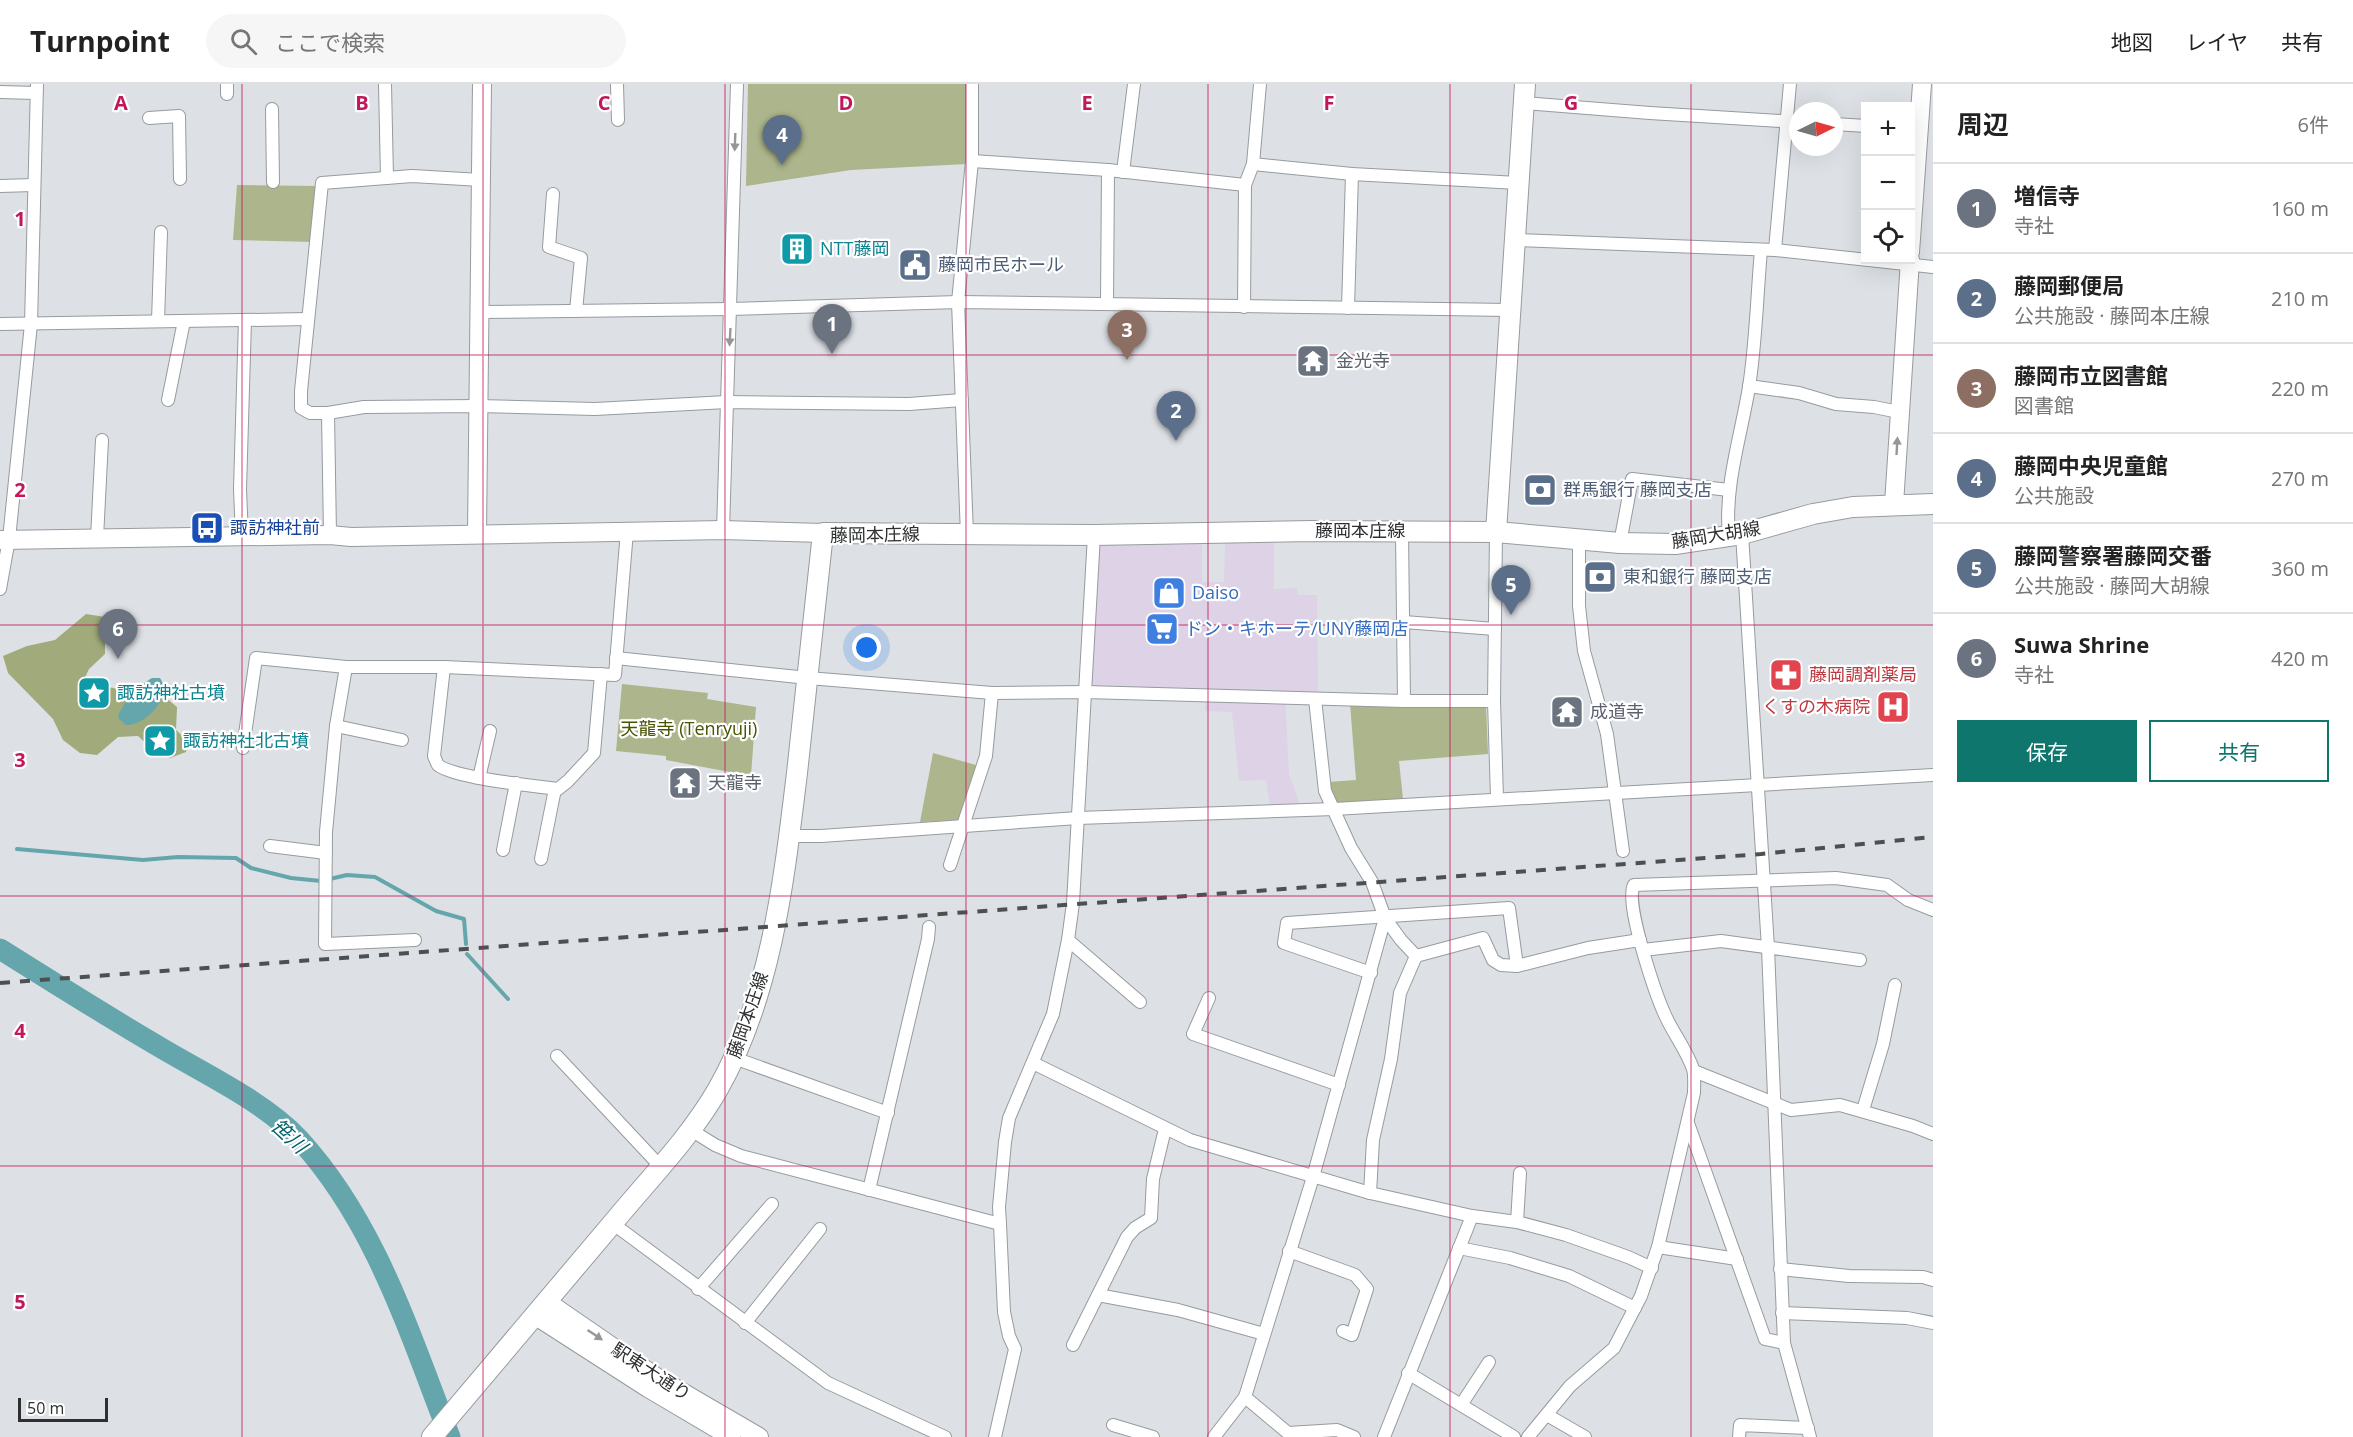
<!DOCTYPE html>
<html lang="ja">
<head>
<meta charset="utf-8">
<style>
	:root { --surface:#fff; --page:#f6f6f6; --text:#222; --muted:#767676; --line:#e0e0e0; --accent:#0f766e }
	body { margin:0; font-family:"Open Sans","Noto Sans JP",sans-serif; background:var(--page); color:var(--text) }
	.controls { position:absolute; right:18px; top:18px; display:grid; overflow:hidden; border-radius:0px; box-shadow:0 6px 24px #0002 }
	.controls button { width:54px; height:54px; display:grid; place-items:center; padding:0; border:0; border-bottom:2px solid var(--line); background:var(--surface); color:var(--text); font:30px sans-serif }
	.compass { position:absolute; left:1789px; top:18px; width:54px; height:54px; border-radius:50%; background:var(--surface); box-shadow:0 6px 24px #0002; rotate:85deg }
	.scale { position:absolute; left:18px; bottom:15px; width:90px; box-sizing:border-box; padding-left:6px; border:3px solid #2d2f30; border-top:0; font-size:16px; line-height:21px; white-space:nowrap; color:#2d2f30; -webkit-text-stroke:4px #fff; paint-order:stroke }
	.you { position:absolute; left:867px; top:564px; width:21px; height:21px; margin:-15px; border:4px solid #fff; border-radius:50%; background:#1a73e8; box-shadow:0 0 0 9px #1a73e833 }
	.badge { display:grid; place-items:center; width:39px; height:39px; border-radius:50%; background:var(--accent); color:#fff; font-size:20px; font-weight:700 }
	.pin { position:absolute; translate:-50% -50px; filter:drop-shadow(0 2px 3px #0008) }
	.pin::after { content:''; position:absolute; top:32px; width:21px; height:18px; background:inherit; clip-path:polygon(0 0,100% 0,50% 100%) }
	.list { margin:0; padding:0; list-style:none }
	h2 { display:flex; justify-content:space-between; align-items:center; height:78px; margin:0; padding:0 24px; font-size:26px }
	h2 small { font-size:20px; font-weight:400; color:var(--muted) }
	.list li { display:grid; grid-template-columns:39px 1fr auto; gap:18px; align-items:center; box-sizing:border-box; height:90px; padding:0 24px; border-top:2px solid var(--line) }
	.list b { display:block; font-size:22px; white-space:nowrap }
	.list p { margin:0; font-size:20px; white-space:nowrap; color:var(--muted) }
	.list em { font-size:20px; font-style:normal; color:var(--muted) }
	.actions { display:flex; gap:12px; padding:18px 24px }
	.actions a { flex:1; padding:14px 0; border:2px solid var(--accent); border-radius:0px; text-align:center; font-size:21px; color:var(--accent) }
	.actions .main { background:var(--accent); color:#fff }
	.icon { flex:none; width:33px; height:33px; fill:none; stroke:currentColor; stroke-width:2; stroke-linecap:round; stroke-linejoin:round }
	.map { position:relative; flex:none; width:1933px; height:1353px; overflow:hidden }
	header { display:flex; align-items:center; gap:36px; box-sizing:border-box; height:84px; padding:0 30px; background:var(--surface); border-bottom:2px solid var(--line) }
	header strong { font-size:28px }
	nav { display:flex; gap:33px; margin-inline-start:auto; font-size:21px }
	.search { width:420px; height:54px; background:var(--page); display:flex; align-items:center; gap:15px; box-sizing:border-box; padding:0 21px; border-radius:33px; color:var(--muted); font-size:22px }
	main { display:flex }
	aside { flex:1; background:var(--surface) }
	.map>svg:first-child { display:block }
</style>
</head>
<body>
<header>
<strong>Turnpoint</strong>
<div class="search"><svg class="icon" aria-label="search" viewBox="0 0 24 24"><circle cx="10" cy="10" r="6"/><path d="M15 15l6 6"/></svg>ここで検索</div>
<nav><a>地図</a><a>レイヤ</a><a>共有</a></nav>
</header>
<main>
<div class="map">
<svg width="1933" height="1353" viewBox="0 0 1933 1353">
	<rect width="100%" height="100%" fill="#dde1e5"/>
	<path fill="#ddd2e6" d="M1274,457V505L1297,504L1298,511H1317L1318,611L1285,610L1289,690L1300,720L1270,721L1266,696L1239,697L1232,628L1205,627L1206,608L1091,605L1100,459L1202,458V498H1224L1225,458Z"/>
	<g fill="#acb58b">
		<path d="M748,0H965L967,80L851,86L746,102Z"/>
		<path d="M237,101L318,102L313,158L233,156Z"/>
		<path d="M622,600L708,609L707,615L756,623L751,692L666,676V672L616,667Z"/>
		<path d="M1350,619L1486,621L1488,670L1399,677L1403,715L1336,720L1328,698L1356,696Z"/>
		<path d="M933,669L976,681L958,736L920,738Z"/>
	</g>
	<path fill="#a0aa7a" d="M86,530L105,533V570L89,585L82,600L161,610L177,623L176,646L189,658L186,668L170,674L153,666L138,652L118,653L97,671L80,669L63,656L53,635L8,589L3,572L27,562L55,556Z"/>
	<path fill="#64a6ab" d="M152,594H160C173,613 145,642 126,641L118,634C119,622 142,599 152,594Z"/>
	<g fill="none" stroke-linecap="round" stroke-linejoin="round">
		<g stroke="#64a6ab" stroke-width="4">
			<path d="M17,765L143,776L178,773L236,774L251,784L291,794L321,797L347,791L375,793L436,827L464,835L466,860"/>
			<path d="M467,870L508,915"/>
		</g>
		<path stroke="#64a6ab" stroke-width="21" d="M0,865C54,899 108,933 163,965C205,990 266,1019 299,1055C376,1139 409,1249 450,1353"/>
		<defs>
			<g id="street">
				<path d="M227,0V10"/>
				<path d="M385,0L387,94"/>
				<path d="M617,0L618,36"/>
				<path d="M0,8L36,9"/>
				<path d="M1523,19L1650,29L1798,38"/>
				<path d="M272,25L273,98"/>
				<path d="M149,34L179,32L180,95"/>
				<path d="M1834,40L1866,42"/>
				<path d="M972,77L1108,86"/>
				<path d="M1253,80L1352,90L1518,99"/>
				<path d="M1123,88L1134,0"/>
				<path d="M481,96L412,92L322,99L301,307V324L310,329H328L364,323L478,322L595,325L727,318L909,320L962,316"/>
				<path d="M0,102L34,101"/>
				<path d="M553,110L549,163L581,174L576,227"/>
				<path d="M1515,156L1775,166L1933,183"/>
				<path d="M1775,166L1790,0"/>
				<path d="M1107,219L1108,86L1245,101L1253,80L1260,0"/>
				<path d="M1244,223L1245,101"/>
				<path d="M1348,224L1352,90"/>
				<path d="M479,228L731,225L958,218L1510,226"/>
				<path d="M158,237L161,148"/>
				<path d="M0,240L308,235"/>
				<path d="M1749,302L1799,309L1836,320L1874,323L1899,328"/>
				<path d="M168,316L184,237"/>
				<path d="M328,329L330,451"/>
				<path d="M723,446L737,0"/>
				<path d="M1402,448L1404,617"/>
				<path d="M1496,448L1494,617L1497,714"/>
				<path d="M1742,450L1768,864L1784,1259L1810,1353"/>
				<path d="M967,451L958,218L972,77V0"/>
				<path d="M1729,452C1724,402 1741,352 1749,303C1756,258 1757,211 1761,166"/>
				<path d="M242,453L240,405L245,236"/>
				<path d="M97,454L102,356"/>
				<path d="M1579,454V522L1584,567L1607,650L1623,767"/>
				<path d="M1620,459L1632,395L1729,406"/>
				<path d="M0,505L9,455L31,240L37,0"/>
				<path d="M1404,538L1495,545"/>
				<path d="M616,574L808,594L992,609L1086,608L1404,617H1494"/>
				<path d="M346,583L336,642L326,748L325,860L415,856"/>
				<path d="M444,583L434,672C435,674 437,680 438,681C453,694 535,702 558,705L568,697L594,669L601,590"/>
				<path d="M1315,615L1325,707L1351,764L1372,798L1385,834L1313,1093L1245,1313L1288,1349L1337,1346L1354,1353"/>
				<path d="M336,642L402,656"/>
				<path d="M243,664L256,574L346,583H444L615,591L627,447"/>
				<path d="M479,694L490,647"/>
				<path d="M789,752H821L1078,734L1334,725L1933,691"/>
				<path d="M270,762L326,769"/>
				<path d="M503,766L516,699"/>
				<path d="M541,775L555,705"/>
				<path d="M950,781L986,672L992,609"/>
				<path d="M1385,834L1401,856L1416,872"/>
				<path d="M1068,856L1140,918"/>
				<path d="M1643,866L1721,857L1860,876"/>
				<path d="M1371,889L1284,859L1287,839L1509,824L1517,882"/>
				<path d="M1209,914L1193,950L1339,1001"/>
				<path d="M557,972L660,1082"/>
				<path d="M734,974L888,1029"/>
				<path d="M1033,979L1190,1056L1370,1109L1472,1132L1517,1138L1566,1151L1628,1173L1652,1184"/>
				<path d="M1694,987L1791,1026L1840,1021L1913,1042L1933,1050"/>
				<path d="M1863,1026L1883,960L1895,901"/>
				<path d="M1688,1039L1765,1255L1784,1259"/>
				<path d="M691,1046L715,1061L741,1072L1000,1140"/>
				<path d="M869,1106L928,855L929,843"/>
				<path d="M1370,1109L1373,1056L1391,975L1400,909L1416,872L1483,854L1493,876L1501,881L1517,882L1588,864L1640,856"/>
				<path d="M1517,1138L1520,1089"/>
				<path d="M612,1139L828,1299L945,1353"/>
				<path d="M1658,1163L1737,1175"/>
				<path d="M1459,1164L1510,1174L1569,1192L1635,1224"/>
				<path d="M1289,1167L1355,1191L1367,1205L1352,1251L1343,1247"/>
				<path d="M1780,1185L1849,1192L1923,1193L1933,1196"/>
				<path d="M698,1205L772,1120"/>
				<path d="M1098,1211L1178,1226L1264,1250"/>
				<path d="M1782,1229L1907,1234L1933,1239"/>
				<path d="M745,1239L820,1145"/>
				<path d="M1073,1261L1127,1153L1135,1144L1151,1134L1153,1095L1165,1045"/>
				<path d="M1408,1289L1514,1353"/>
				<path d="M1461,1321L1489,1278"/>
				<path d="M1547,1331L1585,1353"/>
				<path d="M1113,1341L1153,1353"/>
				<path d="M995,1353L1015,1265L1009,1252L1004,1228L1000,1140L999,1123L1005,1058L1009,1034L1053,930L1068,856L1073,819L1094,451"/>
				<path d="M1214,1353L1245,1313"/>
				<path d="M1384,1353L1472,1132"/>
				<path d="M1528,1353L1570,1302L1614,1264L1641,1212L1658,1163L1694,1009C1694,1002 1695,992 1693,985C1687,967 1673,949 1665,931C1656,911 1624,819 1634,801L1836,794L1887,801L1908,816L1933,826"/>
				<path d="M1739,1353L1740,1341L1808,1344"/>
			</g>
			<g id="secondary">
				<path d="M1910,168L1922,0"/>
				<path d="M1894,420L1910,176"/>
				<path d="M477,449L482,0"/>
				<path d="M0,456L330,451L351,453L723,446L823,449"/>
				<path d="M547,1218L656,1293L759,1353"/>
				<path d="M536,1232L648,1304L731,1353"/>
			</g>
			<g id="primary">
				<path d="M1496,448L1525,0"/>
				<path d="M432,1353C494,1280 556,1207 617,1134C652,1092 691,1052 718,1005C772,910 784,795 797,689C806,609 815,529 823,449L1094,451L1313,447L1496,448L1620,459L1675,460L1742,450L1813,430L1853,423L1933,420"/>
			</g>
		</defs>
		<use href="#street" stroke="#969b9e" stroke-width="14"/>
		<use href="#secondary" stroke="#969b9e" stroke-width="20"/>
		<use href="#primary" stroke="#969b9e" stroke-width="22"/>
		<use href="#street" stroke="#fff" stroke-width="12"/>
		<use href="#secondary" stroke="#fff" stroke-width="18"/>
		<use href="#primary" stroke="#fff" stroke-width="20"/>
		<path stroke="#4d5051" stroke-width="4" stroke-dasharray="10 10" stroke-linecap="butt" d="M0,899L1761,770L1933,753"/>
	</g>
	<defs><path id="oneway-solid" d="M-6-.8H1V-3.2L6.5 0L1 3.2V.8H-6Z" transform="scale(1.5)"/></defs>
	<g fill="#969798">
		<use href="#oneway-solid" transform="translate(735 58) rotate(92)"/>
		<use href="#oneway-solid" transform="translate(730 253) rotate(93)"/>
		<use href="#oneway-solid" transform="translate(1897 362) rotate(-87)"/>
		<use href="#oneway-solid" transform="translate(595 1251) rotate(34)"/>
	</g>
	<path fill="none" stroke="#c2185b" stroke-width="1.5" stroke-opacity="0.55" d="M242,0V1353M483,0V1353M725,0V1353M966,0V1353M1208,0V1353M1450,0V1353M1691,0V1353M0,271H1933M0,541H1933M0,812H1933M0,1082H1933"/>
	<defs>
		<symbol id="building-square" viewBox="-11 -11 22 22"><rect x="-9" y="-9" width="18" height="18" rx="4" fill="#0f9aa8" stroke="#fff"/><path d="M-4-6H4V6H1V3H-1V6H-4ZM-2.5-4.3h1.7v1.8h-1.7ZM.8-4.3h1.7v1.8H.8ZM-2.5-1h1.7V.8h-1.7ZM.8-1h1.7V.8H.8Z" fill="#fff"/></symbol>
		<symbol id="civic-square" viewBox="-11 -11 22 22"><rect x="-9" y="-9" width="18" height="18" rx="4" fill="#5c6f8a" stroke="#fff"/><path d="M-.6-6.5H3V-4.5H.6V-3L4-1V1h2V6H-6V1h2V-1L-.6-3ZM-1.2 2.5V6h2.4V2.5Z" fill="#fff"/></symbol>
		<symbol id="temple-square" viewBox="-11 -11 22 22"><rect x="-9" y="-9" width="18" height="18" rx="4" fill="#6b7280" stroke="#fff"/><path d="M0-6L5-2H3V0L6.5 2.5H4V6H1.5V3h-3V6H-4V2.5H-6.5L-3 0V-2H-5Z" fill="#fff"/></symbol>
		<symbol id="bank-square" viewBox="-11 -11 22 22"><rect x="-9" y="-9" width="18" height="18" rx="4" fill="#5c6f8a" stroke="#fff"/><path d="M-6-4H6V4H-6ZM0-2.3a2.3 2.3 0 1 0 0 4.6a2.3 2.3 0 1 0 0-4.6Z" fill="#fff"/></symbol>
		<symbol id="bus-square" viewBox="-11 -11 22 22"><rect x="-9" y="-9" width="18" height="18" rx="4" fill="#1a4fb4" stroke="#fff"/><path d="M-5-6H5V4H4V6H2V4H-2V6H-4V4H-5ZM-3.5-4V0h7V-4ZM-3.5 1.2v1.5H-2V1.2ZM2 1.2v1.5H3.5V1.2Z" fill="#fff"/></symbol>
		<symbol id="shop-square" viewBox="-11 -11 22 22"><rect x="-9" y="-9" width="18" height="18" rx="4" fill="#3f7fe0" stroke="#fff"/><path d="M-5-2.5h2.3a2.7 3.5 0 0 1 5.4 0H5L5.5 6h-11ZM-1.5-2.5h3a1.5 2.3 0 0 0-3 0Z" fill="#fff"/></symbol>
		<symbol id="supermarket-square" viewBox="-11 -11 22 22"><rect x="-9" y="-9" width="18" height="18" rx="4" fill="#3f7fe0" stroke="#fff"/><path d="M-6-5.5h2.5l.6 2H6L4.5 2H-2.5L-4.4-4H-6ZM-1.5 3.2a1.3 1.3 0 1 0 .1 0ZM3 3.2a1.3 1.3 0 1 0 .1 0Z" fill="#fff"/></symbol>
		<symbol id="pharmacy-square" viewBox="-11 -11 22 22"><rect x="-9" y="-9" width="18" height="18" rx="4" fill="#e0444e" stroke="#fff"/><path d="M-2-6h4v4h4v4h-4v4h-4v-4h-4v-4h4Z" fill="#fff"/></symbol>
		<symbol id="sight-square" viewBox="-11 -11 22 22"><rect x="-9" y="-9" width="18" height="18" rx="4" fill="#0f9aa8" stroke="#fff"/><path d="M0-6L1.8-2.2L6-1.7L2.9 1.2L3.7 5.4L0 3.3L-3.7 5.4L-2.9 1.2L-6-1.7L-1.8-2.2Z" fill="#fff"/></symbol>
		<symbol id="hospital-square" viewBox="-11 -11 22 22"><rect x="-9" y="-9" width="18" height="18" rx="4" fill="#e0444e" stroke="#fff"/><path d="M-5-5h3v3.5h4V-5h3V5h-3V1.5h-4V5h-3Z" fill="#fff"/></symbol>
	</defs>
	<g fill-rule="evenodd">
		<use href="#building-square" x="778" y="146" width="38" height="38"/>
		<use href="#civic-square" x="896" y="162" width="38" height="38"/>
		<use href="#temple-square" x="1294" y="258" width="38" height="38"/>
		<use href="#bank-square" x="1521" y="387" width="38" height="38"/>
		<use href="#bus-square" x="188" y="425" width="38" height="38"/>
		<use href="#bank-square" x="1581" y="474" width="38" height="38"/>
		<use href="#shop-square" x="1150" y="490" width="38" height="38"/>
		<use href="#supermarket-square" x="1143" y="526" width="38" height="38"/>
		<use href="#pharmacy-square" x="1767" y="572" width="38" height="38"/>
		<use href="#sight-square" x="75" y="590" width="38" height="38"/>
		<use href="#hospital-square" x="1874" y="604" width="38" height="38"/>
		<use href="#temple-square" x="1548" y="609" width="38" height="38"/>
		<use href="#sight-square" x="141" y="638" width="38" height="38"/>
		<use href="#temple-square" x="666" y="680" width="38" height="38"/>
	</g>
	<g text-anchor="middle" stroke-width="4.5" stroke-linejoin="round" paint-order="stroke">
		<g font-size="18" fill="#0d838f" stroke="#fff" text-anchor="start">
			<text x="820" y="171">NTT藤岡</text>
			<text x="117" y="615">諏訪神社古墳</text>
			<text x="183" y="663">諏訪神社北古墳</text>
		</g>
		<g font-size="18" fill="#4e5e75" stroke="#fff" text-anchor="start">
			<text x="938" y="187">藤岡市民ホール</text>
			<text x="1563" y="412">群馬銀行 藤岡支店</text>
			<text x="1623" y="499">東和銀行 藤岡支店</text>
		</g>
		<g font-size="18" fill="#5b616d" stroke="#fff" text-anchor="start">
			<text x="1336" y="283">金光寺</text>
			<text x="1590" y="634">成道寺</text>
			<text x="708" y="705">天龍寺</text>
		</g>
		<g font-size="18" fill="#164399" stroke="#fff" text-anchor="start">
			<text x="230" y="450">諏訪神社前</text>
		</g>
		<g font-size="18" fill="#2d2f30" stroke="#fff">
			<text x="1360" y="453">藤岡本庄線</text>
			<text transform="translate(875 451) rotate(-1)" y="6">藤岡本庄線</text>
			<text transform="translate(1716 451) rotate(-9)" y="6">藤岡大胡線</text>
			<text transform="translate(748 931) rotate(-71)" y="6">藤岡本庄線</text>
			<text transform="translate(651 1288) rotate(33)" y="6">駅東大通り</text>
		</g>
		<g font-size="18" fill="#366cbe" stroke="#fff" text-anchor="start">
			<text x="1192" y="515">Daiso</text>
			<text x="1185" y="551">ドン・キホーテ/UNY藤岡店</text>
		</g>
		<g font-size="18" fill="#be3a42" stroke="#fff" text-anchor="start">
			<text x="1809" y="597">藤岡調剤薬局</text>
			<text x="1870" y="629" text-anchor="end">くすの木病院</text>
		</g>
		<g font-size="18" fill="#495401" stroke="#fff">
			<text x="689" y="651">天龍寺 (Tenryuji)</text>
		</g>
		<g font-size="20" font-style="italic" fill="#00646a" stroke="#fff">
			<text transform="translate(289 1052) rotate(43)" y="7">笹川</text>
		</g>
	</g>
	<g font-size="20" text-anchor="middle" font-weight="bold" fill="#c2185b" stroke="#fff" stroke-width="4.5" stroke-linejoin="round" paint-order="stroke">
		<text x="121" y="26">A</text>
		<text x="362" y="26">B</text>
		<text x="604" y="26">C</text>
		<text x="846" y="26">D</text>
		<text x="1087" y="26">E</text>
		<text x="1329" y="26">F</text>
		<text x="1571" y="26">G</text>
		<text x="20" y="142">1</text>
		<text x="20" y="413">2</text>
		<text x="20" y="683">3</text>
		<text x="20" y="954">4</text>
		<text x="20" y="1225">5</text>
	</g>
</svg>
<div class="controls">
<button>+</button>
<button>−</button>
<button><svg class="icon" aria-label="locate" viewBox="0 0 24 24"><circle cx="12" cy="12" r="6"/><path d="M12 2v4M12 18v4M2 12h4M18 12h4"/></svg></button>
</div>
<svg class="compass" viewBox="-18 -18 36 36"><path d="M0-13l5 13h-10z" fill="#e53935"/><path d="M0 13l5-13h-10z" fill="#767676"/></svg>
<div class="scale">50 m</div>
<div class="you"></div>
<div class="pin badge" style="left:832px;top:270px;background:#6b7280">1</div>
<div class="pin badge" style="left:1176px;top:357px;background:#5c6f8a">2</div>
<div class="pin badge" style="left:1127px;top:276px;background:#8d6e63">3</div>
<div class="pin badge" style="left:782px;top:81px;background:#5c6f8a">4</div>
<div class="pin badge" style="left:1511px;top:531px;background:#5c6f8a">5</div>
<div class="pin badge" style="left:118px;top:575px;background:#6b7280">6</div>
</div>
<aside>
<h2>周辺<small>6件</small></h2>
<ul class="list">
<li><span class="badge" style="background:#6b7280">1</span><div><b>増信寺</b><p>寺社</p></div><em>160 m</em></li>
<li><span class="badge" style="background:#5c6f8a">2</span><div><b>藤岡郵便局</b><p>公共施設 · 藤岡本庄線</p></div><em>210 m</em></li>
<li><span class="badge" style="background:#8d6e63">3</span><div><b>藤岡市立図書館</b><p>図書館</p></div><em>220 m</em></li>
<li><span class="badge" style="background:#5c6f8a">4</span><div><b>藤岡中央児童館</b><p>公共施設</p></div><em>270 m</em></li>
<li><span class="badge" style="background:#5c6f8a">5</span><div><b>藤岡警察署藤岡交番</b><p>公共施設 · 藤岡大胡線</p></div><em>360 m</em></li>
<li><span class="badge" style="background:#6b7280">6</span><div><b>Suwa Shrine</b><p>寺社</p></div><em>420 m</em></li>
</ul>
<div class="actions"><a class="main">保存</a><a>共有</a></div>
</aside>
</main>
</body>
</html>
